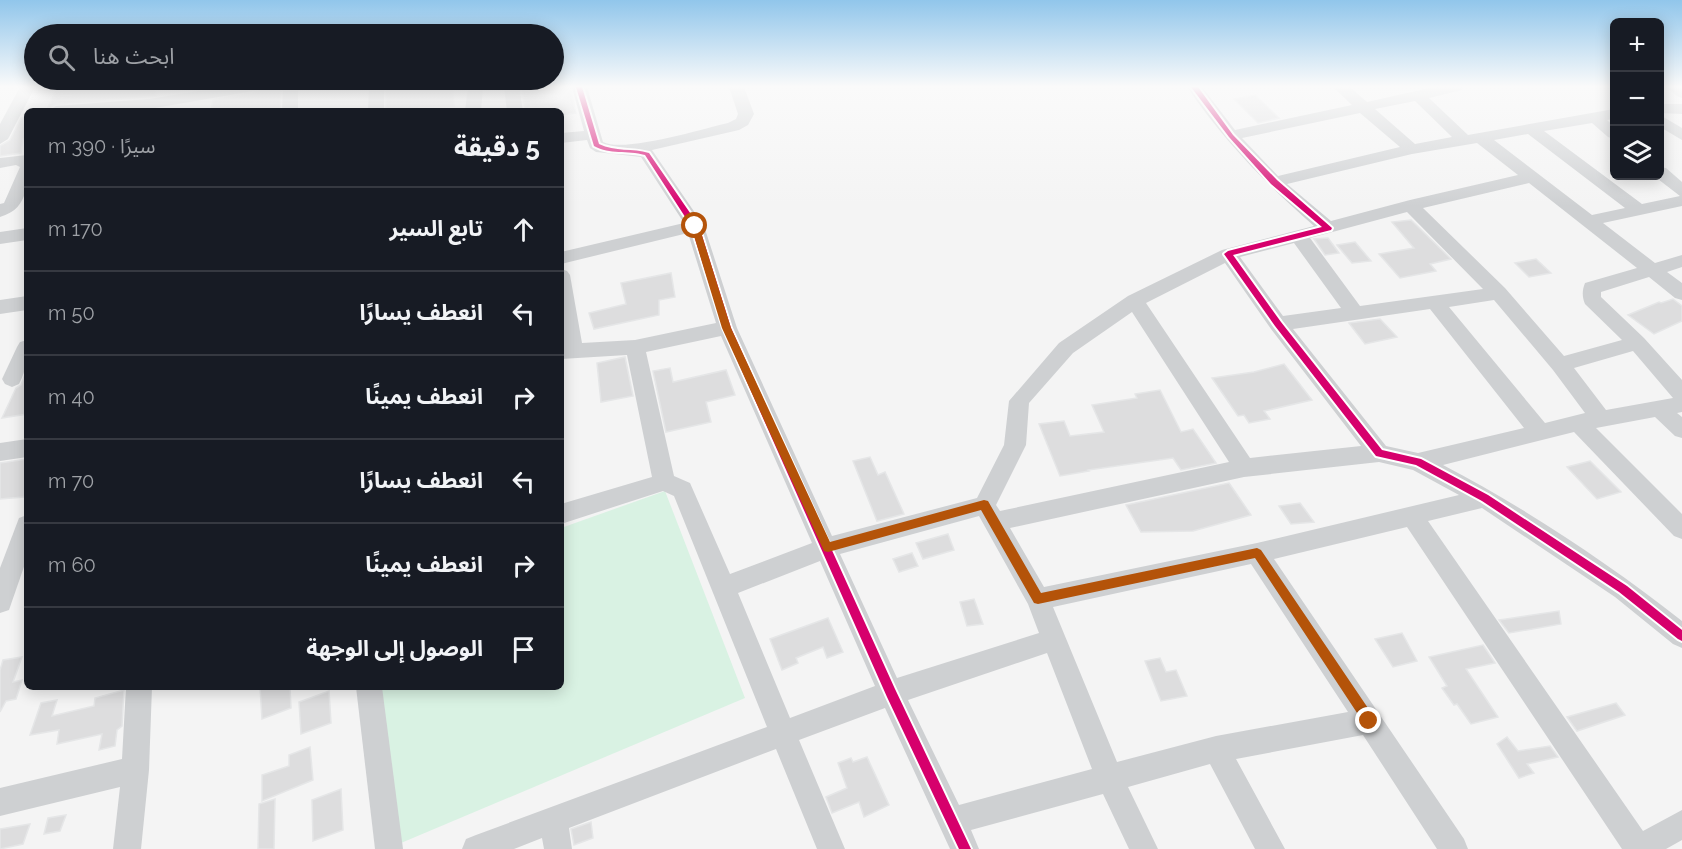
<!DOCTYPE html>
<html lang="ar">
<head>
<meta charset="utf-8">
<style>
	:root { --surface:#171b24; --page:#20242c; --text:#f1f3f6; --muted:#9ea1a6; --line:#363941 }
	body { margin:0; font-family:Raleway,"Noto Sans Arabic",sans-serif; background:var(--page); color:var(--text); direction:rtl }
	.controls { position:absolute; right:18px; top:18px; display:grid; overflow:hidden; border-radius:9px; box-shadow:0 3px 15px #0003 }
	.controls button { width:54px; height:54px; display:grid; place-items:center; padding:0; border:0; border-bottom:2px solid var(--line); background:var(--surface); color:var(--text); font:30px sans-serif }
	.stop { position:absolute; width:18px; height:18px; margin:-14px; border:4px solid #b45309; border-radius:50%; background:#fff }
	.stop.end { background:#b45309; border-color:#fff; box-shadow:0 2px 6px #0008 }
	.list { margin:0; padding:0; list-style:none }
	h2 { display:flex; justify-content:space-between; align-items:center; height:78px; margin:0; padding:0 24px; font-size:26px }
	h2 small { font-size:20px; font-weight:400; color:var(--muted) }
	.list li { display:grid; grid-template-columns:39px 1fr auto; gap:18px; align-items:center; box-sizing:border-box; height:84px; padding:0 24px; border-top:2px solid var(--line) }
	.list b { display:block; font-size:22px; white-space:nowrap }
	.list em { font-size:20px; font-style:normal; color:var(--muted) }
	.icon { flex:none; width:33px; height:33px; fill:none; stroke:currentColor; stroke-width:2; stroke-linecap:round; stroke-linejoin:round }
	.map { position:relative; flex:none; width:1682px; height:849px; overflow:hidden; direction:ltr }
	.search { position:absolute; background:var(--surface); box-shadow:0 3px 15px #0003; left:24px; top:24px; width:540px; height:66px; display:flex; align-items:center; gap:15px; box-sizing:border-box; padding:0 21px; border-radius:33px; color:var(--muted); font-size:22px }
	.panel { position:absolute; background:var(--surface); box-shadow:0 3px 15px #0003; left:24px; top:108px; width:540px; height:582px; border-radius:9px; direction:rtl }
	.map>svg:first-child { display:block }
</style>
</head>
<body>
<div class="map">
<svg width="1682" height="849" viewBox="0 0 1682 849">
	<rect width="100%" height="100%" fill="#f4f4f4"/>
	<path fill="#d9f2e3" d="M665,491L745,698L401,843L379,687H561V528Z"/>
	<g fill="#ddddde" stroke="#e5e6e7" stroke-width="1.5">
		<path d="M58,87H155L156,96L56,104L47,109Z"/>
		<path d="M262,87H281L280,111H211L213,100L253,93Z"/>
		<path d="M386,87H453L454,106L419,108L418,111H386Z"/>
		<path d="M522,87H570L576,113L561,115V111L525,109Z"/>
		<path d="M1255,95L1279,118L1258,123L1234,99Z"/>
		<path d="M27,117V139H23L21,153L0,156V146L10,140L21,118Z"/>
		<path d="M1411,220L1451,259L1430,264L1436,271L1400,278L1379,254L1414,248L1392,222Z"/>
		<path d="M1328,238L1339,253L1325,255L1314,239Z"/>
		<path d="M1355,242L1371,261L1352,263L1337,245Z"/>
		<path d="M1536,259L1551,273L1529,277L1515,263Z"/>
		<path d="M671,273L675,297L659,300V315L594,329L589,313L626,304L621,283Z"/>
		<path d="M1673,299L1682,306V321L1654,334L1628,315L1659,302L1661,303Z"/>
		<path d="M1380,319L1397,337L1365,344L1349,323Z"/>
		<path d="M625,357L633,396L601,402L597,363Z"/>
		<path d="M1284,364L1312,400L1264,411L1270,419L1249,423L1244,415L1238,416L1212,378L1254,372Z"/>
		<path d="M670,368L673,382L726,370L735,395L706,402L711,422L666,432L653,371Z"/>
		<path d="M27,369V414L2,418L16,388L21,385Z"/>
		<path d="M1160,390L1181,432L1193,429L1216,463L1181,470L1173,458L1088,470L1089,471L1060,476L1039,424L1064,421L1070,436L1104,432L1092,405L1137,398L1135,394Z"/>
		<path d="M870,457L878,475L885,472L904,514L877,521L853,461Z"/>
		<path d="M27,459V489L24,497L0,499V463Z"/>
		<path d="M1590,461L1621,492L1597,499L1567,467Z"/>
		<path d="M1229,483L1251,515L1193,531L1141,532L1126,505Z"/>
		<path d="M1300,503L1314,522L1291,524L1279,506Z"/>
		<path d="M948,534L954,550L923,559L916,543Z"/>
		<path d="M912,553L918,566L899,572L893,559Z"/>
		<path d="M974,599L983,624L967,626L960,602Z"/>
		<path d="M1559,611L1561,624L1509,633L1499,620Z"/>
		<path d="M828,618L843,652L827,658L823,647L796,658L798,663L782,670L770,639Z"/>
		<path d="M1402,633L1417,661L1393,667L1375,639Z"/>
		<path d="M1483,645L1495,663L1466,669L1498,717L1471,724L1457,704L1454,705L1442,688L1447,686L1429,657Z"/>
		<path d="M22,657L13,682L22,680L16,699L6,701L0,712V670L3,660Z"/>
		<path d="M1160,658L1166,672L1176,670L1187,696L1161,701L1145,661Z"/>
		<path d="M260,687H290L291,708L262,719Z"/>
		<path d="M124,690L122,726L117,730L115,746L99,750L102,734L57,744L59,730L30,735L41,703L57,700L52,716L94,706L95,698Z"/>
		<path d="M329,691L331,723L301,734L299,702Z"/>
		<path d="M1616,703L1625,715L1577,731L1567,717Z"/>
		<path d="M1507,737L1518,751L1550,746L1558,757L1527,764L1534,773L1519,778L1497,744Z"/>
		<path d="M310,747L313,780L262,801V775L289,766V755Z"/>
		<path d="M867,757L889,805L864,817L859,802L832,813L826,797L847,788L838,763L851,758L853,762Z"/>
		<path d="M341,789L343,830L313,841L312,800Z"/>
		<path d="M275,799L274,849H258L259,804Z"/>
		<path d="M66,815L60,831L44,834L48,818Z"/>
		<path d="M591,822L593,838L574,845L571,829Z"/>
		<path d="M30,824L23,844L0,849V829Z"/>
	</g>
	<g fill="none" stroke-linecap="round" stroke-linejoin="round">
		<g fill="#ced0d2" fill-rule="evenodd">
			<path d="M20,87H35L8,139L0,144V124Z"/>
			<path d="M223,87H260L253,91L149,109L48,111L56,106L149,99Z"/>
			<path d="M283,87H298V111H282Z"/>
			<path d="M369,87H384V111H368Z"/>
			<path d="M468,87H483L481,111H465Z"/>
			<path d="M504,87H519L523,111H507Z"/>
			<path d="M572,87H587L603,142C624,153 702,129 728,123L736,119L738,114L729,87H744L754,114L748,125L739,130L652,150L704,226L737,328L832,536L977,498L1004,445L1009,401L1059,343L1128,296L1222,250L1314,226C1264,182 1225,142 1187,87H1202L1235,130L1352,105L1333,87H1350L1367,102L1434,87H1464L1462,90L1429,98L1468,135L1614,109V119L1607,120L1614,126V139L1608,137L1592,123L1544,131L1642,204L1680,196L1654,176H1660V167L1666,168L1682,182V206L1603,223L1655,263L1682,255V267L1667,272L1682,283V300L1675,298L1649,277L1601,292V297L1644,338L1682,380V412L1677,413L1682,417V438L1675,436L1655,417L1596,428L1682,514V539L1674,536L1574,432L1443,465C1527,509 1607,562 1682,621V648L1673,644L1615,597L1482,508L1428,521L1643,831L1682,810V840L1666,849H1622L1407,527L1274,559L1464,839L1468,849H1437L1363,735L1236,759L1285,849H1255L1210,764L1128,787L1158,849H1129L1103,794L971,830L979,849H950L885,708L799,740L845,849H817L776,749L569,828L572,849H544L542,838L514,849H462L466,839L476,835L767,727L674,496L663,491L561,524V504L652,477L627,355L561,359V345H563L561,269L567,271L570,275L582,343L635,340L716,323L688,233L561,264V252L684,223L641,157L596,152L590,148L587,140L561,143V133L584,131ZM1415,101L1452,137L1415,144L1375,109ZM1360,113L1400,147L1278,176L1242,138ZM1528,134L1625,208L1592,215L1494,140ZM1477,143L1518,175L1410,200L1331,221L1287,184L1412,154ZM1529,183L1637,268L1585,283C1582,290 1582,297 1585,304L1622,340L1564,356L1505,288L1423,208ZM1407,212L1483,289L1360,306L1310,238ZM1294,243L1341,308L1283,316L1240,257ZM1225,263L1271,329L1361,446L1250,458L1146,303ZM1494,300L1553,370L1585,413L1545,423L1449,307ZM1430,309L1524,428L1418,453L1386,446L1293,329ZM1132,312L1229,462L1000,511L996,505L1026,445L1029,403L1073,353ZM721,336L812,543L730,574L690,483L674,476L646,352ZM1633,351L1673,398L1606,410L1574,368ZM1379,462L1413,470L1459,495L1257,543L1044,587L1010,528L1244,477ZM979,516L1028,604L1039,633L897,678L840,554ZM820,561L875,686L790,718L738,593ZM1251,564L1348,712L1216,736L1117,762L1053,607ZM1047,653L1092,769L959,805L908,700Z"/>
			<path d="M1667,87H1682V98L1677,96Z"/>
			<path d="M1660,104H1682V114L1660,113Z"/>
			<path d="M1660,115L1682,128V140L1660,127Z"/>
			<path d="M27,155C27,181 31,208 0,217V204L4,203L20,167L16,165L0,168V158Z"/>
			<path d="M27,228V240L0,244V232Z"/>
			<path d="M27,296V310L0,314V300Z"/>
			<path d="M27,340C27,357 27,369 19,384L12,387L5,384L2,379L17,347L20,342Z"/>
			<path d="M27,439V457L0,461V443Z"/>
			<path d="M27,515V558L9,610L0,613V568L19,518Z"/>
			<path d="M126,687H152L149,770L141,849H113L120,787L0,816V788L122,759Z"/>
			<path d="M356,687H382L403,849H375Z"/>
		</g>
		<defs>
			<g id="cycleway">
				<path d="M576,87H582L599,144C615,152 633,148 649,153L699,226L731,328L895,689L971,849H959L887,697L723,328L691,226L645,155C627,150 610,155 594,146Z"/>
				<path d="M1191,87H1198L1233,135L1277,180L1332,228L1331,230L1233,255L1281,322L1382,450L1421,459L1488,495L1627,586L1682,630V641L1678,639L1619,592L1482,501L1416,465L1376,456L1275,326L1224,254L1228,251L1322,227L1271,184L1229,137Z"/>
			</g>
		</defs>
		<use href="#cycleway" stroke="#fff" stroke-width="4"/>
		<use href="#cycleway" fill="#d6006c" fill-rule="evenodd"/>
	</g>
	<linearGradient id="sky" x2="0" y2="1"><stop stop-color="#91c6eb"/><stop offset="0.42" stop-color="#fafafa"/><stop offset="1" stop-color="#fafafa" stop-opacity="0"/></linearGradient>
	<rect width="1682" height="206" fill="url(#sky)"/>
	<path fill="#b45309" d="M695,223L699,226L731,328L830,542L984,500L988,501L1041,593L1257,548L1261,550L1374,717V725H1365L1255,558L1038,604L1034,603L981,510L828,552L824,551L722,328L691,226Z"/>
</svg>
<div class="controls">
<button>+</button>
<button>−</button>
<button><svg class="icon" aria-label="layers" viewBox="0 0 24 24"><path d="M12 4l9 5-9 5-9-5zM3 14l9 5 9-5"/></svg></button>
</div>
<div class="stop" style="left:695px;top:226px"></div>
<div class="stop end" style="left:1369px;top:721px"></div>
<div class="search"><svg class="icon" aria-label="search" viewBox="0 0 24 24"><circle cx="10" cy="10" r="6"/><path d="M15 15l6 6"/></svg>ابحث هنا</div>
<section class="panel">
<h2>5 دقيقة<small>سيرًا · 390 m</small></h2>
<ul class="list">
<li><svg class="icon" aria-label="ahead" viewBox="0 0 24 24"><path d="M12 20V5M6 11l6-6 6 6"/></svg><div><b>تابع السير</b></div><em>170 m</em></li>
<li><svg class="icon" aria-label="left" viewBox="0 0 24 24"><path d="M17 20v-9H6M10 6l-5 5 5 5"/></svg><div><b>انعطف يسارًا</b></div><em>50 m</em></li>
<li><svg class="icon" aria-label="right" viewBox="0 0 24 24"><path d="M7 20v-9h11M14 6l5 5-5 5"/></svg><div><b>انعطف يمينًا</b></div><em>40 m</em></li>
<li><svg class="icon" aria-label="left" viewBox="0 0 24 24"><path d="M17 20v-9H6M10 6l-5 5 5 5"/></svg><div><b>انعطف يسارًا</b></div><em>70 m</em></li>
<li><svg class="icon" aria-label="right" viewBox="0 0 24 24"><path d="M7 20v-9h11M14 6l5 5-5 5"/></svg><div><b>انعطف يمينًا</b></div><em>60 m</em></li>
<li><svg class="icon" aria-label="arrive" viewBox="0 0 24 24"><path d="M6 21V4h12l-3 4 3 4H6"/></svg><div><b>الوصول إلى الوجهة</b></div></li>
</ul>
</section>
</div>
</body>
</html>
